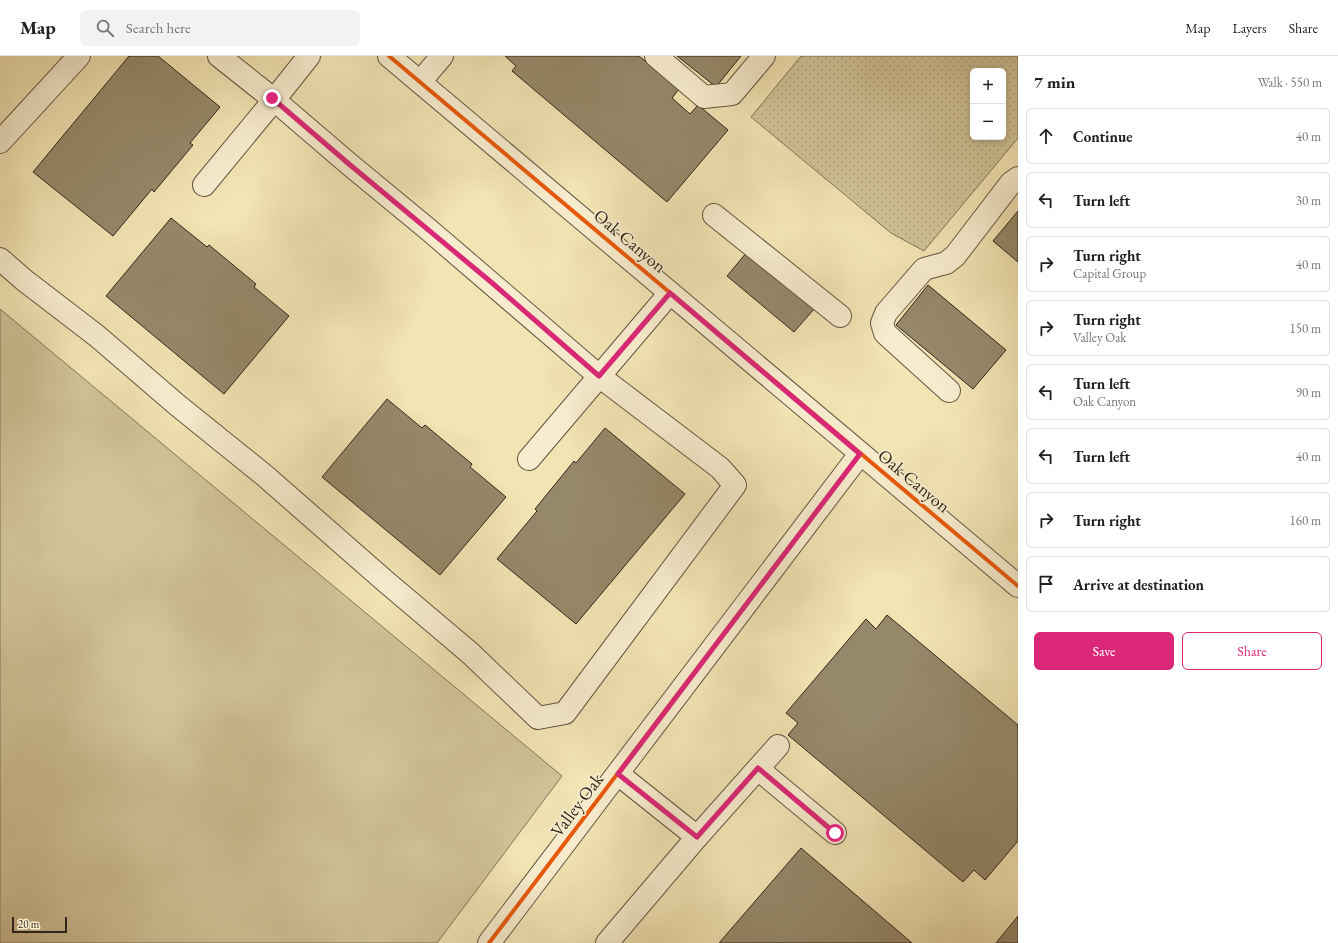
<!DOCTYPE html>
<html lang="en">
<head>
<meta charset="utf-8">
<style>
	:root { --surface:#fff; --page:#f2f2f2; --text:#202124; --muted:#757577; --line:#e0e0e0; --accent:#db2777 }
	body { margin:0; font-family:"EB Garamond",serif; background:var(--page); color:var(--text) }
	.controls { position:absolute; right:12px; top:12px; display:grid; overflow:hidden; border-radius:6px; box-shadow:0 2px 6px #0003 }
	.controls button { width:36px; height:36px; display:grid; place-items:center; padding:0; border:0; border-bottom:1px solid var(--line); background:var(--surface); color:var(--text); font:20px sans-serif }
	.scale { position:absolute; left:12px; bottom:10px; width:55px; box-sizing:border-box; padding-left:4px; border:2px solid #312619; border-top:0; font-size:11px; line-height:14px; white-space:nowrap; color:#312619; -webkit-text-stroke:3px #f7edce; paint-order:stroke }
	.stop { position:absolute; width:12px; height:12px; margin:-9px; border:3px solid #db2777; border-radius:50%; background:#fff }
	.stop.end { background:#db2777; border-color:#fff; box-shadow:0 1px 4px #0008 }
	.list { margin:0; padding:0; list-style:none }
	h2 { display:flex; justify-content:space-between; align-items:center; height:52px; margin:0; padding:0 16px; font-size:17px }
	h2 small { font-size:13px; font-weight:400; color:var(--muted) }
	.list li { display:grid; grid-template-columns:26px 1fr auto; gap:12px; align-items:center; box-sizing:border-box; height:56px; margin:0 8px 8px; padding:0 8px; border:1px solid var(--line); border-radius:6px }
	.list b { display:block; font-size:15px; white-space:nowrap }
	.list p { margin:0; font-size:13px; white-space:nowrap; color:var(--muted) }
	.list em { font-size:13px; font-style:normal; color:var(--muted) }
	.actions { display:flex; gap:8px; padding:12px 16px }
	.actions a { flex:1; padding:9px 0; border:1px solid var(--accent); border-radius:6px; text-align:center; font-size:14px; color:var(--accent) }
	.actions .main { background:var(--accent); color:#fff }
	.icon { flex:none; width:22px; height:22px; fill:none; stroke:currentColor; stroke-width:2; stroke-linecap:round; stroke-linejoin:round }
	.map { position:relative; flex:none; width:1018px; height:887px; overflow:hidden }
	header { display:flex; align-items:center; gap:24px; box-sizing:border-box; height:56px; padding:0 20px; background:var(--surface); border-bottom:1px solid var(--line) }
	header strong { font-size:19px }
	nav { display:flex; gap:22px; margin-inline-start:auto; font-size:14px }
	.search { width:280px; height:36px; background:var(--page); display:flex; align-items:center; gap:10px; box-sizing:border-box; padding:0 14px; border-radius:6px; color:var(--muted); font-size:15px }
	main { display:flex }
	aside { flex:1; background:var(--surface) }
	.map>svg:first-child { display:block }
</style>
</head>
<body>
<header>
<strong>Map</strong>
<div class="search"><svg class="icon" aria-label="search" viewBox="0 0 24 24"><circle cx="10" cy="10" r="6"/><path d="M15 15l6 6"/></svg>Search here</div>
<nav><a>Map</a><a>Layers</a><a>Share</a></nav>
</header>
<main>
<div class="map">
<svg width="1018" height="887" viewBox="0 0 1018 887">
	<defs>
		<pattern id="park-dots" width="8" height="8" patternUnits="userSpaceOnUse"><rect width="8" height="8" fill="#d2c49a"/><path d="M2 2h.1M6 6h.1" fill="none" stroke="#b5a884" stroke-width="1.8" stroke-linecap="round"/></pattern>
	</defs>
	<rect width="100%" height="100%" fill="#f3e4b4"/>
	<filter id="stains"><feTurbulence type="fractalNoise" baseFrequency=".005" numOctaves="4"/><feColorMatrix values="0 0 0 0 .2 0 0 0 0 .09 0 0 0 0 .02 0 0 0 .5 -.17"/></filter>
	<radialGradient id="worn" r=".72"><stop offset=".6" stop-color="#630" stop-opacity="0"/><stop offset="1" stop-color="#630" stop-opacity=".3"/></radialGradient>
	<path fill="#d2c49a" stroke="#82755a" d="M0,253L562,720L437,887H0Z"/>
	<path fill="url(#park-dots)" stroke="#82755a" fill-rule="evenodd" d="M801,0H1018V82L924,195L891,177L751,61ZM973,15H1003V81H973Z"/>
	<g fill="#96896a" stroke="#312619">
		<path d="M129,0H158L220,51L190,87L193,89L154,136L152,133L113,180L33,116Z"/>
		<path d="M505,0H639L679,33L672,42L690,58L698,49L728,74L667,146L512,15L516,10Z"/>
		<path d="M677,0H741L716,31Z"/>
		<path d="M1018,155V206L993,185Z"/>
		<path d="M171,162L207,191L209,189L256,228L254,231L289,260L224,338L106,240Z"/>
		<path d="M747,196L815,252L794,276L727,220Z"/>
		<path d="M928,229L1006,294L973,333L896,269Z"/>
		<path d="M387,343L422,372L425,369L472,408L470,411L506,441L440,519L322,421Z"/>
		<path d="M605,372L685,438L576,568L497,503L537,455L535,453L574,405L576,407Z"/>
		<path d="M887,559L1018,669V785L985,824L974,814L963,826L788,679L798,667L786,657L866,563L876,573Z"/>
		<path d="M801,792L912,887H719Z"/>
		<path d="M1018,860V887H996Z"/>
	</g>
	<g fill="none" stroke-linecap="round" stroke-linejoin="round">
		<defs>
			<g id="minor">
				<path d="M389,0L1018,530"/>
				<path d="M656,0L704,41L732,38L764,0"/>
				<path d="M420,26L442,0"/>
				<path d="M0,86L79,0"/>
				<path d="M204,129L274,44L309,0"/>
				<path d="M714,159L840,260"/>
				<path d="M0,203L24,224L97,280L176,348L264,419L385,525L470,597L538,662L565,657L735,429L720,412L599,320L429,174L349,108L272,42L219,0"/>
				<path d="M949,335L885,277L882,267L886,257L924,213L946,207L955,200L1011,127L1018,122"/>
				<path d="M529,403L670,237"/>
				<path d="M758,713L835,777"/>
				<path d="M697,781L778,690"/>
				<path d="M489,887L860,398"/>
				<path d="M607,887L697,781L618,718"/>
			</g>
		</defs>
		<use href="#minor" stroke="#625640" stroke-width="24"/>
		<use href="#minor" stroke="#f7edce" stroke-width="22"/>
		<defs>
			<g id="cycleway">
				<path d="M389,0L1018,530"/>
				<path d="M489,887L860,398"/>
			</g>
		</defs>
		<use href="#cycleway" stroke="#f7edce" stroke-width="6"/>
		<use href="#cycleway" stroke="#e8590c" stroke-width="4"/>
	</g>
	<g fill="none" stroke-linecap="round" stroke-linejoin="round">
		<path stroke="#db2777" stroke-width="5" d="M272,42L349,108L491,226L599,320L670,237L860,398L618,718L697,781L758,712L835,777"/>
	</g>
	<g text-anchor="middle" stroke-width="3.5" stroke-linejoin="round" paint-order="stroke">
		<g font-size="18" fill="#312619" stroke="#f7edce">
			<text transform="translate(630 185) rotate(40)" y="6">Oak Canyon</text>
			<text transform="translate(914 425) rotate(40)" y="6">Oak Canyon</text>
			<text transform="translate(577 749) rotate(-53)" y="6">Valley Oak</text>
		</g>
	</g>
	<rect width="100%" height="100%" filter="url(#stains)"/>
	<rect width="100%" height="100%" fill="url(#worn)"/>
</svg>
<div class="controls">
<button>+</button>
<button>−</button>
</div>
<div class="scale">20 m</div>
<div class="stop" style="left:835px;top:777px"></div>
<div class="stop end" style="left:272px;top:42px"></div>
</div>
<aside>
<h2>7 min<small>Walk · 550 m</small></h2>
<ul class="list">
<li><svg class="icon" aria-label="ahead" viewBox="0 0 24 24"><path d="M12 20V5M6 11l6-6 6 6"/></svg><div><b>Continue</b></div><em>40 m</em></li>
<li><svg class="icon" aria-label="left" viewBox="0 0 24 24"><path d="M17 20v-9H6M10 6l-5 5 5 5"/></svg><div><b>Turn left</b></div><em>30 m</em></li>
<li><svg class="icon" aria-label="right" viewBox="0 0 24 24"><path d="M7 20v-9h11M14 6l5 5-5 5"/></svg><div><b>Turn right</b><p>Capital Group</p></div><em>40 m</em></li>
<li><svg class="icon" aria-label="right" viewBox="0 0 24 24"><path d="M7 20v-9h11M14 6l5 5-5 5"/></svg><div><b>Turn right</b><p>Valley Oak</p></div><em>150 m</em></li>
<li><svg class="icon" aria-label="left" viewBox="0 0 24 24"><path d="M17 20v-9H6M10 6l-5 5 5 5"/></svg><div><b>Turn left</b><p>Oak Canyon</p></div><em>90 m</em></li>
<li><svg class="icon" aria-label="left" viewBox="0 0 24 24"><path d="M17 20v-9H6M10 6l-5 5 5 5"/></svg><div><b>Turn left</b></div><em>40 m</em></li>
<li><svg class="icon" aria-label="right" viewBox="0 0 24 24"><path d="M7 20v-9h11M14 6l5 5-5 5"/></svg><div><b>Turn right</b></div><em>160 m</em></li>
<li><svg class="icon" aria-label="arrive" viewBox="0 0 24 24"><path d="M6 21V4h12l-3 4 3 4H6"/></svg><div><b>Arrive at destination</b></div></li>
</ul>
<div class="actions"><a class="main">Save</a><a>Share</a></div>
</aside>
</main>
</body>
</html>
